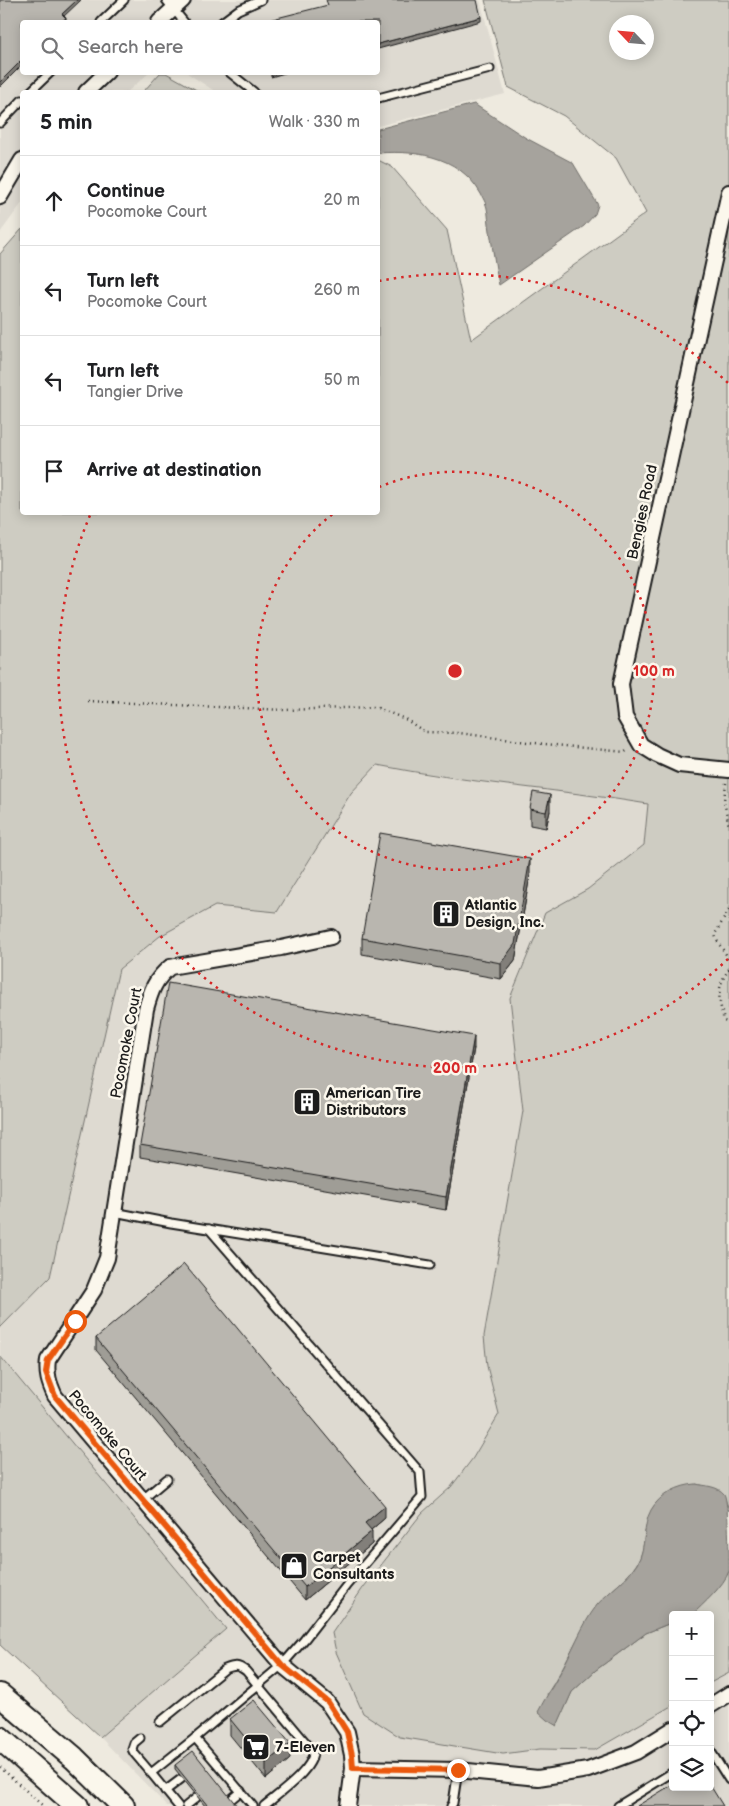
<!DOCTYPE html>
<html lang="en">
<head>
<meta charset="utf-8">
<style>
	:root { --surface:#fff; --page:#f2f2f2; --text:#202124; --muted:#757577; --line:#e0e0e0 }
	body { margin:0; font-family:"Balsamiq Sans",sans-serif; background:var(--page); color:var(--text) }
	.controls { position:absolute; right:15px; bottom:15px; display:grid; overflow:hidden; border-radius:5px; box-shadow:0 2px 12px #0003 }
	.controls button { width:45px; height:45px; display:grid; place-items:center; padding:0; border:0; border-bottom:1px solid var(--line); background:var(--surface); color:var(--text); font:25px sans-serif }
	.compass { position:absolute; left:609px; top:15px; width:45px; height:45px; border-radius:50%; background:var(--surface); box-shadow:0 2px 12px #0003; rotate:296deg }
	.stop { position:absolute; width:15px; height:15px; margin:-11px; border:4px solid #ea580c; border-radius:50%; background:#fff }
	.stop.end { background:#ea580c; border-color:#fff; box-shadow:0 1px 5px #0008 }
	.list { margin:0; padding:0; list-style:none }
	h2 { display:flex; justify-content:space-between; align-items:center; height:65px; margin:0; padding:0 20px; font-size:21px }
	h2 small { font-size:16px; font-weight:400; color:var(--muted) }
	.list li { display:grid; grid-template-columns:32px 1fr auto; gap:15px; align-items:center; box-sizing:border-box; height:90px; padding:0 20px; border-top:1px solid var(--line) }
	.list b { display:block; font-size:19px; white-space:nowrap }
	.list p { margin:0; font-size:16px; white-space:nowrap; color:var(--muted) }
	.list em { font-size:16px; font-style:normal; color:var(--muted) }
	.icon { flex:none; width:28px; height:28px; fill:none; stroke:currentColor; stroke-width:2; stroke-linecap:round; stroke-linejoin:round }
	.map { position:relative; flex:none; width:729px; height:1806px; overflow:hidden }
	.search { position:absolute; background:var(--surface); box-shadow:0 2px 12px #0003; left:20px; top:20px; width:360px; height:55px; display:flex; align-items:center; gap:12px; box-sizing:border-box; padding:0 18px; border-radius:5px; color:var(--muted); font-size:19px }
	.panel { position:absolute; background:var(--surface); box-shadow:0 2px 12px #0003; left:20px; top:90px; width:360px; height:425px; border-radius:5px }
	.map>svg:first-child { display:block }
</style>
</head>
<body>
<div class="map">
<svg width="729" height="1806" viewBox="0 0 729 1806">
	<rect width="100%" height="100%" fill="#eeeadf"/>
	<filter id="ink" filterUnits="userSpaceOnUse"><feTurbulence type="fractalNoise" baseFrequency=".02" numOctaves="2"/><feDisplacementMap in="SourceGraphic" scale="10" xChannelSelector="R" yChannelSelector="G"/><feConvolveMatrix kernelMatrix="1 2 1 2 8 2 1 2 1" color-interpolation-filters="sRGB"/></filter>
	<g filter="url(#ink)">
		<g fill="#dedad1">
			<path d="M0,0H480L505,94L378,126V92H216L187,73L378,72V22H22V72L149,73L127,92H22V203L0,233Z"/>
			<path d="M377,765L433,776L584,794L648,804L644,845L588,889L545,913L510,998L523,1111L484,1336L487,1366L499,1414L473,1458L451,1487L422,1513L363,1588L332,1633L503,1754L540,1749L595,1750L673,1705V1787H710V1683L729,1673V1806H167L100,1737L226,1629L0,1356V1328L50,1276L119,969L160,936L215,906L277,912L351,793Z"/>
		</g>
		<g fill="#ceccc2" stroke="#75746f" fill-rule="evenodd">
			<path d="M485,0H729V1511C723,1488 718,1489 696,1484L645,1531C644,1543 643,1555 636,1565C626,1581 608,1591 597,1607C577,1634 566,1666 547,1694L557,1725L572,1692L596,1670L646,1633L673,1622V1705L595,1750L540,1749L503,1754L400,1737L363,1713L336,1652L332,1633L363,1588L422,1513L451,1487L473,1458L499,1414L487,1366L484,1336L523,1111L510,998L545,913L588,889L644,845L648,804C558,789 467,783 377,765L351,793L277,912L215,906L160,936L119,969L50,1277L0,1328V254L22,229V512H378V160L392,167L447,230L471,340L646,213L616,158L564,116L508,87ZM616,22H646V52H616Z"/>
			<path d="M160,73H166L200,92H143Z"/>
			<path d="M0,1356L226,1629L100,1737L0,1645Z"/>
			<path d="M729,1571V1673L710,1683V1615H691L715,1592Z"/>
		</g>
		<g fill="#a6a39d" stroke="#6f6d69">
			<path d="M474,104L526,138L573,163L598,205L595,214L584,226L499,285C495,265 492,245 489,224C488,217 488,208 485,202C465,157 421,150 378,153V129Z"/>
			<path d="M696,1484C705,1486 718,1486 724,1494C729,1501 729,1562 729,1571C724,1586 703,1604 692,1615H673V1622L646,1633L596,1670L572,1692L557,1726L547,1720L538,1712C545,1698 552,1688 559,1675C572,1652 581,1626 597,1605C609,1591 627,1580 637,1564C647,1547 642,1526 651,1510C660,1494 679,1485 696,1484Z"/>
		</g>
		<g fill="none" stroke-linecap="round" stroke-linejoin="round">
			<defs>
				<g id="lane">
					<path d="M166,0L184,22"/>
					<path d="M101,22L124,0"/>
					<path d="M222,22L238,10L261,0"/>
					<path d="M229,72L254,92"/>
					<path d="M30,92L51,72"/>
					<path d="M378,98L490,69"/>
					<path d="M0,123L22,100"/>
					<path d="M114,1212L171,1223L430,1265"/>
					<path d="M209,1229L420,1472L422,1497L346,1586L304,1640L282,1665L195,1738L253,1806"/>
					<path d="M142,1500L167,1479"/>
					<path d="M160,1722L225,1669C235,1665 238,1665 246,1671L313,1751C315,1769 277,1795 264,1806"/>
					<path d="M140,1738L134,1743L132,1749L134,1753L151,1773"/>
					<path d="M710,1750L729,1780"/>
					<path d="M165,1791L181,1779"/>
					<path d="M229,1801L241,1791"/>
					<path d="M178,1806L151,1773L195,1738"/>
					<path d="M186,1806L196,1798"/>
					<path d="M451,1806L453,1803L458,1770"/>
					<path d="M618,1806L673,1772"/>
				</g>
				<g id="street">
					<path d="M159,22L183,0"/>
					<path d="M86,92L107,72"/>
					<path d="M729,192L621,684L625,717L641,745L657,755L679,765L729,770"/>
					<path d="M0,197L22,160"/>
					<path d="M331,937L281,948L170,967C155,979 151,991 146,1009L107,1258L94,1290L48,1360C46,1374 49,1383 55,1396L282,1665L327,1702L347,1732L352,1755L353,1768L348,1806"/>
					<path d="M710,1706L729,1694"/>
					<path d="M353,1768L458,1770L538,1778L588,1770L636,1752L673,1729"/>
				</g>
				<g id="primary">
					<path d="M0,1695L74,1758L123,1806"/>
					<path d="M0,1738L77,1806"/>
				</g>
			</defs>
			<use href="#lane" stroke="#1c1c1c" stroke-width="11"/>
			<use href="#street" stroke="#1c1c1c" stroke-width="18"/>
			<use href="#primary" stroke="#1c1c1c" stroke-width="26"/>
			<g stroke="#1c1c1c" stroke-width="2.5" stroke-dasharray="1 4" stroke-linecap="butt">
				<path d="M88,701L285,710L375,707L405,719L425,732L459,733L535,743L625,752L628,750"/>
				<path d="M726,783L724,800L729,827"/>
				<path d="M729,910L715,934C717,945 726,951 729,961"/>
				<path d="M729,969C715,989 719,999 724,1021L729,1023"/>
				<path d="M0,1767L43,1806"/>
			</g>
			<use href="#lane" stroke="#fbf7ec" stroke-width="7"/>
			<use href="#street" stroke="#fbf7ec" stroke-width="14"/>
			<use href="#primary" stroke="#fbf7ec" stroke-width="22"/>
		</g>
		<g fill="#9f9d96" stroke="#1c1c1c">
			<path d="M530,809L550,811L546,828L530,825Z"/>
			<path d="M530,875L515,961L501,979L362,954V938Z"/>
			<path d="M474,1048L446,1210L140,1157V1145Z"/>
			<path d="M96,1338L385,1518L371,1530L372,1544L305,1600L96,1350Z"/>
			<path d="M230,1719L290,1759L266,1779L230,1735Z"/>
			<path d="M175,1765L237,1806H205L175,1769Z"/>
		</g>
		<g fill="#827f7a" stroke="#1c1c1c">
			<path d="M77,0H81L62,18V14Z"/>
			<path d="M481,17V21L378,49V44Z"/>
			<path d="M66,18V22H61Z"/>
			<path d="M22,60V65L0,87V82Z"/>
			<path d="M273,72H288L271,77V73Z"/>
			<path d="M550,795V811L546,828V812Z"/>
			<path d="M530,859V875L515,961L501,979V963Z"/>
			<path d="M474,1036V1048L446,1210V1197Z"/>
			<path d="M385,1506V1518L365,1535V1523Z"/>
			<path d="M372,1531V1544L305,1600V1587Z"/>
			<path d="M290,1743V1759L266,1779V1763Z"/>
		</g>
		<g fill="#b9b6af" stroke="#1c1c1c">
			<path d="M0,0H77L62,14L66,18L61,22H22V60L0,82Z"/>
			<path d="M326,0H477L481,17L378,44V22H261L328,5Z"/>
			<path d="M533,792L550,795L546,812L530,809Z"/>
			<path d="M380,833L530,859L515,944L501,963L362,938Z"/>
			<path d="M168,983L474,1036L446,1197L140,1145Z"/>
			<path d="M184,1264L385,1506L365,1523L372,1531L305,1587L96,1338Z"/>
			<path d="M254,1700L290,1743L266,1763L230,1719Z"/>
			<path d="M193,1751L237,1806H208L175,1765Z"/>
			<path d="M673,1784V1787H710V1785L723,1806H637Z"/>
		</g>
	</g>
	<g fill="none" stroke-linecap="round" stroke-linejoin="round" filter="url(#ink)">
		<path stroke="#ea580c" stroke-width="6" d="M75,1321L48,1360L46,1372L55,1396L282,1665L328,1702L347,1732L352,1755L353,1768L458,1770"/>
	</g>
	<g fill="none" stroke="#d62828" stroke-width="2.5" stroke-dasharray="2.5 5">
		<path d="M379 487A199 199 0 1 1 334 513"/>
		<path d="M728 959A397 397 0 0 1 91 513M379 281A397 397 0 0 1 728 383"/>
	</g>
	<defs>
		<symbol id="building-square" viewBox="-11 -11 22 22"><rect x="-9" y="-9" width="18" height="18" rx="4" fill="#1c1c1c" stroke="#fbf7ec"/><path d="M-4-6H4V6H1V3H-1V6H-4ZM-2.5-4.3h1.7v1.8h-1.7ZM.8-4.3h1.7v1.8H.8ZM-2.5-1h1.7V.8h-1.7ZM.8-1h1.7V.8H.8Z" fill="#fff"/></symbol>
		<symbol id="shop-square" viewBox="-11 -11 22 22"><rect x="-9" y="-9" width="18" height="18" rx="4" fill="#1c1c1c" stroke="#fbf7ec"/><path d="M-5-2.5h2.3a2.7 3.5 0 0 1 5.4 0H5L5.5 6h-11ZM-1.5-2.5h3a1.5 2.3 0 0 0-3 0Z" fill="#fff"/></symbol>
		<symbol id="supermarket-square" viewBox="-11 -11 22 22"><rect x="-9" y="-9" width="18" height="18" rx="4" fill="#1c1c1c" stroke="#fbf7ec"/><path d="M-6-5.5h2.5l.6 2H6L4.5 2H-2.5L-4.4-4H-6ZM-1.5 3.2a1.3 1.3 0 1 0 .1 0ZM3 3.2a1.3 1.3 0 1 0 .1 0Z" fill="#fff"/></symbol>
	</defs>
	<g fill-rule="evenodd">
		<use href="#building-square" x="430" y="898" width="32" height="32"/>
		<use href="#building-square" x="291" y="1086" width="32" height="32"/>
		<use href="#shop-square" x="278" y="1550" width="32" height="32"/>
		<use href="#supermarket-square" x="240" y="1731" width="32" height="32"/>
	</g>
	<g text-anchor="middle" stroke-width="5" stroke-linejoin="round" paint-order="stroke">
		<g font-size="15" fill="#1c1c1c" stroke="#fbf7ec">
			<text transform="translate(642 512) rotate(-78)" y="5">Bengies Road</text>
			<text transform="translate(126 1043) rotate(-79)" y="5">Pocomoke Court</text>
			<text transform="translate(108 1435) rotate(50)" y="5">Pocomoke Court</text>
		</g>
		<g font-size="15" font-weight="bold" fill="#1c1c1c" stroke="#fbf7ec" text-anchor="start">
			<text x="465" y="910">Atlantic<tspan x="465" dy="17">Design, Inc.</tspan></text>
			<text x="326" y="1098">American Tire<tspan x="326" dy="17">Distributors</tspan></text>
			<text x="313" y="1562">Carpet<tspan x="313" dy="17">Consultants</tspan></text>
			<text x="275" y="1752">7-Eleven</text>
		</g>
	</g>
	<circle cx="455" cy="671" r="8" fill="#d62828" stroke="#fbf7ec" stroke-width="2.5"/>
	<g font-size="15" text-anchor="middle" font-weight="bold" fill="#d62828" stroke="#fbf7ec" stroke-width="5" stroke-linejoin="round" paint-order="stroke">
		<text x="654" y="676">100 m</text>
		<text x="455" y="1073">200 m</text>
	</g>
</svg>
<div class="controls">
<button>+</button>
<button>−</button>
<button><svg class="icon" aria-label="locate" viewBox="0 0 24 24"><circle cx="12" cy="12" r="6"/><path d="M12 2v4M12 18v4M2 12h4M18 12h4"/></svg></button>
<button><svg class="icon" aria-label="layers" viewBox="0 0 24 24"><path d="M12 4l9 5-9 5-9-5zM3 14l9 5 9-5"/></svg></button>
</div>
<svg class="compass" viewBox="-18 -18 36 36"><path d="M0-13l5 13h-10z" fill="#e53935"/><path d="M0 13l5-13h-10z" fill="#757577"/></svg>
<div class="stop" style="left:75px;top:1321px"></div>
<div class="stop end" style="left:458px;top:1770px"></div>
<div class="search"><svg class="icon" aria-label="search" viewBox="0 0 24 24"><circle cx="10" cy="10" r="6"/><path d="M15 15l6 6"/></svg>Search here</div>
<section class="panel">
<h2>5 min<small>Walk · 330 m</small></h2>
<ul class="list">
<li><svg class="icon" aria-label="ahead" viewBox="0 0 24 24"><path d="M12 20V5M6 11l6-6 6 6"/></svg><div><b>Continue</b><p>Pocomoke Court</p></div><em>20 m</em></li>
<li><svg class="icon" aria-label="left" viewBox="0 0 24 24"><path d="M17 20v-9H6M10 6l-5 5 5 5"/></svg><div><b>Turn left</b><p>Pocomoke Court</p></div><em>260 m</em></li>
<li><svg class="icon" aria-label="left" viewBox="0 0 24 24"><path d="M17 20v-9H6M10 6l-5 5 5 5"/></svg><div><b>Turn left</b><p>Tangier Drive</p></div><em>50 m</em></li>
<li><svg class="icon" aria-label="arrive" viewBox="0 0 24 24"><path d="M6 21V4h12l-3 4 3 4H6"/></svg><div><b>Arrive at destination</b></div></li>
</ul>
</section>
</div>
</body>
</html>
